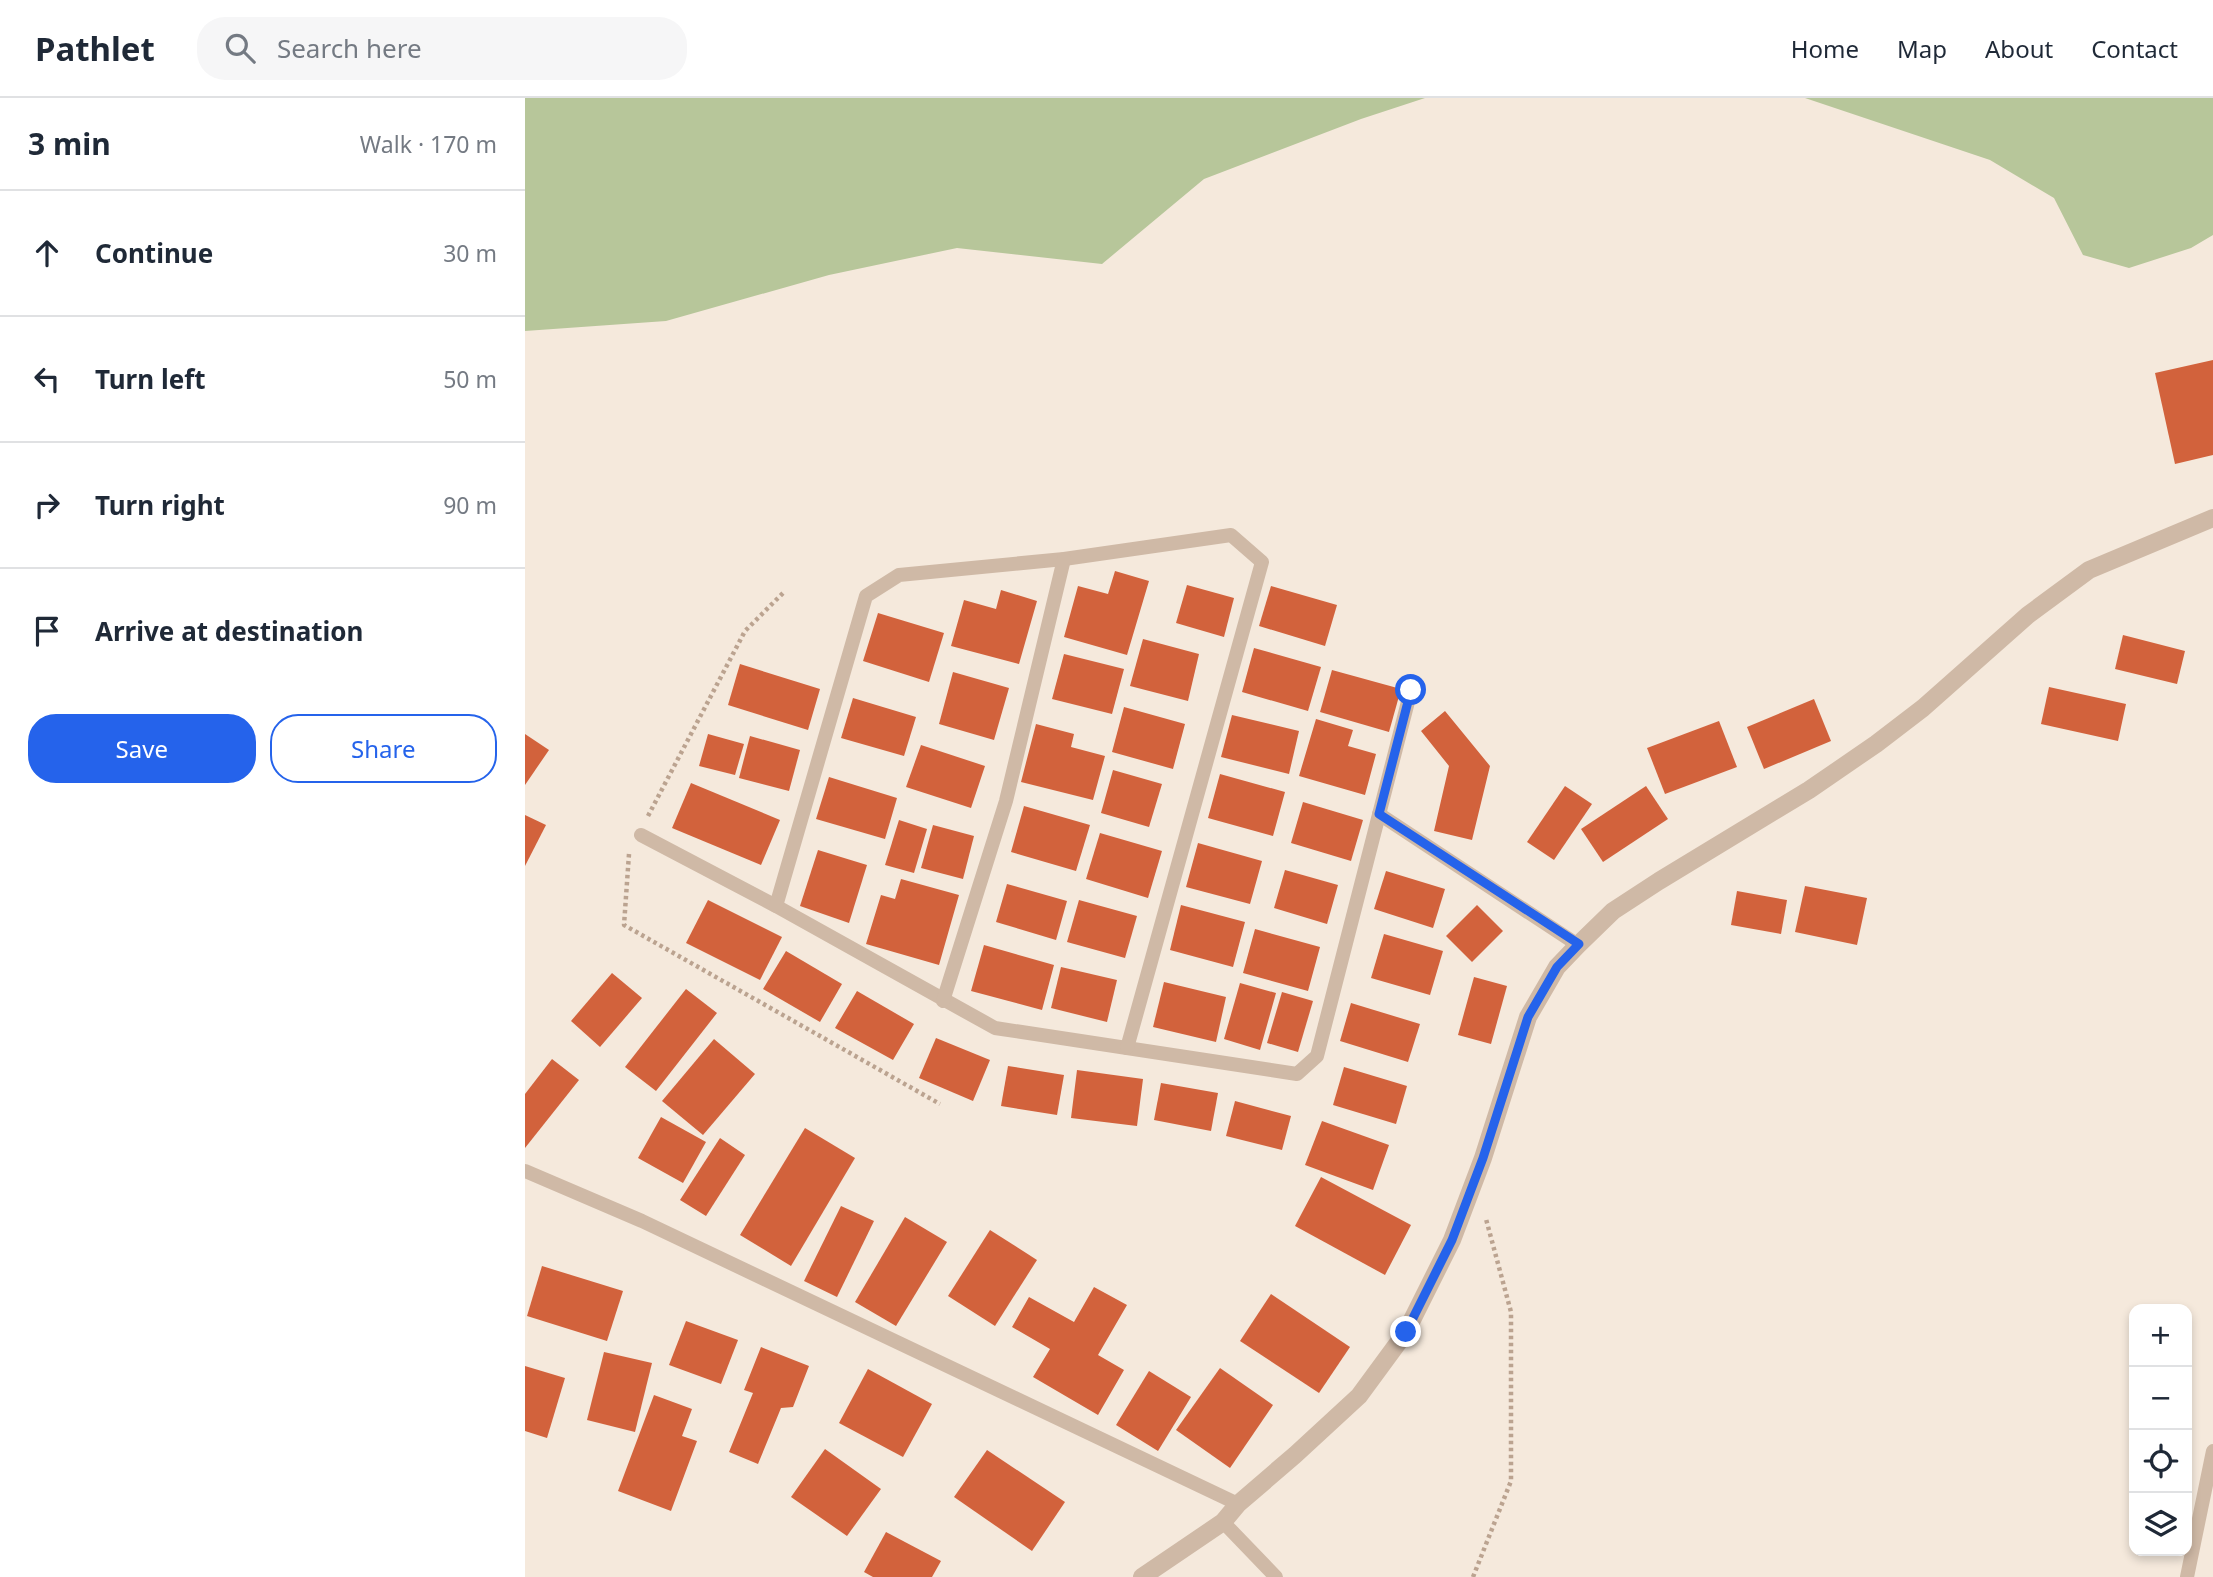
<!DOCTYPE html>
<html lang="en">
<head>
<meta charset="utf-8">
<style>
	:root { --surface:#fff; --page:#f6f6f7; --text:#1f2937; --muted:#747a83; --line:#e0e1e3; --accent:#2563eb }
	body { margin:0; font-family:"Noto Sans",sans-serif; background:var(--page); color:var(--text) }
	.controls { position:absolute; right:21px; bottom:21px; display:grid; overflow:hidden; border-radius:14px; box-shadow:0 4px 10px #0003 }
	.controls button { width:63px; height:63px; display:grid; place-items:center; padding:0; border:0; border-bottom:2px solid var(--line); background:var(--surface); color:var(--text); font:35px sans-serif }
	.stop { position:absolute; width:21px; height:21px; margin:-16px; border:5px solid #2563eb; border-radius:50%; background:#fff }
	.stop.end { background:#2563eb; border-color:#fff; box-shadow:0 2px 7px #0008 }
	.list { margin:0; padding:0; list-style:none }
	h2 { display:flex; justify-content:space-between; align-items:center; height:91px; margin:0; padding:0 28px; font-size:30px }
	h2 small { font-size:23px; font-weight:400; color:var(--muted) }
	.list li { display:grid; grid-template-columns:46px 1fr auto; gap:21px; align-items:center; box-sizing:border-box; height:126px; padding:0 28px; border-top:2px solid var(--line) }
	.list b { display:block; font-size:26px; white-space:nowrap }
	.list em { font-size:23px; font-style:normal; color:var(--muted) }
	.actions { display:flex; gap:14px; padding:21px 28px }
	.actions a { flex:1; padding:16px 0; border:2px solid var(--accent); border-radius:28px; text-align:center; font-size:24px; color:var(--accent) }
	.actions .main { background:var(--accent); color:#fff }
	.icon { flex:none; width:38px; height:38px; fill:none; stroke:currentColor; stroke-width:2; stroke-linecap:round; stroke-linejoin:round }
	.map { position:relative; flex:none; width:1688px; height:1479px; overflow:hidden }
	header { display:flex; align-items:center; gap:42px; box-sizing:border-box; height:98px; padding:0 35px; background:var(--surface); border-bottom:2px solid var(--line) }
	header strong { font-size:33px }
	nav { display:flex; gap:38px; margin-inline-start:auto; font-size:24px }
	.search { width:490px; height:63px; background:var(--page); display:flex; align-items:center; gap:18px; box-sizing:border-box; padding:0 24px; border-radius:28px; color:var(--muted); font-size:26px }
	main { display:flex }
	aside { flex:1; background:var(--surface) }
	.map>svg:first-child { display:block }
</style>
</head>
<body>
<header>
<strong>Pathlet</strong>
<div class="search"><svg class="icon" aria-label="search" viewBox="0 0 24 24"><circle cx="10" cy="10" r="6"/><path d="M15 15l6 6"/></svg>Search here</div>
<nav><a>Home</a><a>Map</a><a>About</a><a>Contact</a></nav>
</header>
<main>
<aside>
<h2>3 min<small>Walk · 170 m</small></h2>
<ul class="list">
<li><svg class="icon" aria-label="ahead" viewBox="0 0 24 24"><path d="M12 20V5M6 11l6-6 6 6"/></svg><div><b>Continue</b></div><em>30 m</em></li>
<li><svg class="icon" aria-label="left" viewBox="0 0 24 24"><path d="M17 20v-9H6M10 6l-5 5 5 5"/></svg><div><b>Turn left</b></div><em>50 m</em></li>
<li><svg class="icon" aria-label="right" viewBox="0 0 24 24"><path d="M7 20v-9h11M14 6l5 5-5 5"/></svg><div><b>Turn right</b></div><em>90 m</em></li>
<li><svg class="icon" aria-label="arrive" viewBox="0 0 24 24"><path d="M6 21V4h12l-3 4 3 4H6"/></svg><div><b>Arrive at destination</b></div></li>
</ul>
<div class="actions"><a class="main">Save</a><a>Share</a></div>
</aside>
<div class="map">
<svg width="1688" height="1479" viewBox="0 0 1688 1479">
	<rect width="100%" height="100%" fill="#f5e9dc"/>
	<g fill="#b7c69a">
		<path d="M0,0H900L836,21L679,81L577,166L432,150L304,177L141,223L0,233Z"/>
		<path d="M1280,0H1688V137L1666,150L1604,170L1558,157L1529,100L1465,62Z"/>
	</g>
	<g fill="#d2623c">
		<path d="M1688,262V357L1650,366L1630,275Z"/>
		<path d="M590,473L624,483L602,557L539,539L553,488L583,496Z"/>
		<path d="M662,487L709,500L699,539L651,525Z"/>
		<path d="M746,488L812,507L800,548L734,528Z"/>
		<path d="M476,492L512,503L494,566L426,548L439,502L471,511Z"/>
		<path d="M353,515L419,535L404,584L338,563Z"/>
		<path d="M1598,537L1660,553L1652,586L1590,571Z"/>
		<path d="M618,541L674,556L663,603L605,588Z"/>
		<path d="M729,550L796,569L783,613L717,594Z"/>
		<path d="M539,556L599,571L587,616L527,601Z"/>
		<path d="M215,566L295,591L283,632L203,607Z"/>
		<path d="M807,572L876,591L864,634L795,614Z"/>
		<path d="M428,574L484,590L469,642L414,626Z"/>
		<path d="M1524,589L1601,606L1593,643L1516,626Z"/>
		<path d="M328,600L391,619L379,658L316,640Z"/>
		<path d="M1289,601L1306,643L1239,671L1222,629Z"/>
		<path d="M599,609L660,626L648,671L587,654Z"/>
		<path d="M920,613L965,668L947,742L909,733L924,668L896,633Z"/>
		<path d="M707,617L774,633L764,676L696,659Z"/>
		<path d="M791,621L828,632L823,648L851,656L840,697L774,678Z"/>
		<path d="M1194,623L1212,669L1140,696L1122,650Z"/>
		<path d="M511,626L549,636L546,649L580,658L568,702L496,684Z"/>
		<path d="M0,636L24,652L0,687Z"/>
		<path d="M183,636L219,646L210,677L174,668Z"/>
		<path d="M225,638L275,652L264,693L214,680Z"/>
		<path d="M396,647L460,668L446,710L381,689Z"/>
		<path d="M588,672L637,686L624,729L576,715Z"/>
		<path d="M695,676L760,694L748,738L683,720Z"/>
		<path d="M304,679L372,700L360,741L291,721Z"/>
		<path d="M166,685L255,722L236,767L147,730Z"/>
		<path d="M1040,688L1067,706L1029,762L1002,744Z"/>
		<path d="M1121,688L1143,721L1078,764L1056,731Z"/>
		<path d="M778,704L838,722L826,763L766,745Z"/>
		<path d="M499,708L565,727L551,773L486,754Z"/>
		<path d="M0,717L21,727L0,768Z"/>
		<path d="M374,722L402,731L389,775L360,767Z"/>
		<path d="M408,727L449,738L438,781L396,770Z"/>
		<path d="M575,735L637,753L623,800L561,781Z"/>
		<path d="M673,745L737,763L725,806L661,789Z"/>
		<path d="M293,752L342,767L324,825L275,808Z"/>
		<path d="M760,772L813,787L802,826L749,810Z"/>
		<path d="M861,773L920,791L908,830L849,811Z"/>
		<path d="M376,781L434,797L414,867L341,846L356,797L370,801Z"/>
		<path d="M482,786L542,803L531,842L471,824Z"/>
		<path d="M1280,788L1342,800L1332,847L1270,834Z"/>
		<path d="M1212,793L1262,802L1256,836L1206,827Z"/>
		<path d="M183,802L257,839L235,882L161,845Z"/>
		<path d="M554,802L612,818L600,860L542,844Z"/>
		<path d="M656,807L720,824L708,869L645,852Z"/>
		<path d="M952,807L978,833L947,864L921,838Z"/>
		<path d="M730,831L795,849L783,893L718,875Z"/>
		<path d="M859,836L918,853L905,897L846,880Z"/>
		<path d="M459,847L529,867L517,912L446,893Z"/>
		<path d="M261,853L317,886L295,924L238,891Z"/>
		<path d="M536,869L592,882L582,924L526,910Z"/>
		<path d="M87,875L117,900L75,949L46,923Z"/>
		<path d="M949,879L982,888L966,946L933,937Z"/>
		<path d="M639,884L701,899L691,944L628,929Z"/>
		<path d="M715,885L751,895L735,952L699,941Z"/>
		<path d="M161,891L192,915L131,993L100,969Z"/>
		<path d="M332,893L389,926L368,962L310,930Z"/>
		<path d="M757,894L788,903L773,954L742,945Z"/>
		<path d="M826,905L895,926L883,964L815,943Z"/>
		<path d="M411,940L465,962L448,1003L394,980Z"/>
		<path d="M189,941L230,976L178,1037L137,1003Z"/>
		<path d="M27,961L54,982L0,1050V996Z"/>
		<path d="M483,968L539,977L532,1017L476,1008Z"/>
		<path d="M819,969L882,988L871,1026L808,1007Z"/>
		<path d="M552,972L618,981L612,1028L546,1020Z"/>
		<path d="M636,985L693,995L686,1033L629,1022Z"/>
		<path d="M710,1003L766,1018L757,1052L701,1038Z"/>
		<path d="M136,1019L181,1044L158,1085L113,1060Z"/>
		<path d="M797,1023L864,1047L848,1092L780,1067Z"/>
		<path d="M280,1030L330,1060L266,1168L215,1137Z"/>
		<path d="M195,1040L220,1057L181,1118L155,1102Z"/>
		<path d="M796,1079L886,1127L860,1177L770,1128Z"/>
		<path d="M316,1108L349,1123L312,1199L279,1183Z"/>
		<path d="M380,1119L422,1144L371,1228L330,1204Z"/>
		<path d="M465,1132L512,1162L470,1228L423,1198Z"/>
		<path d="M17,1168L98,1193L82,1243L2,1218Z"/>
		<path d="M569,1189L602,1207L573,1257L599,1272L573,1317L508,1279L525,1251L487,1229L504,1199L549,1224Z"/>
		<path d="M746,1196L825,1249L794,1295L715,1243Z"/>
		<path d="M161,1223L213,1242L196,1286L144,1267Z"/>
		<path d="M236,1249L284,1268L268,1309L256,1310L233,1366L204,1354L228,1295L219,1292Z"/>
		<path d="M79,1254L127,1265L110,1334L62,1322Z"/>
		<path d="M0,1268L40,1280L22,1340L0,1333Z"/>
		<path d="M695,1270L748,1307L705,1370L651,1332Z"/>
		<path d="M343,1271L407,1306L378,1359L314,1325Z"/>
		<path d="M624,1273L666,1299L633,1353L591,1327Z"/>
		<path d="M129,1297L167,1311L157,1338L172,1343L146,1413L93,1393Z"/>
		<path d="M300,1351L356,1391L322,1438L266,1399Z"/>
		<path d="M462,1352L540,1404L507,1453L429,1399Z"/>
		<path d="M361,1434L416,1463L407,1479H348L339,1474Z"/>
	</g>
	<g fill="none" stroke-linecap="round" stroke-linejoin="round">
		<g stroke="#bba390" stroke-width="4.5" stroke-dasharray="3.5 3.5" stroke-linecap="butt">
			<path d="M123,718L220,533L260,493"/>
			<path d="M104,756L99,827L415,1006"/>
			<path d="M948,1479L986,1383V1214L961,1121"/>
		</g>
		<g stroke="#cfb9a6" stroke-width="14">
			<path d="M854,716L1053,847"/>
			<path d="M116,737L251,808L470,930L772,976L792,958L886,592"/>
			<path d="M251,808L341,498L374,477L539,461L706,437L737,464L602,950"/>
			<path d="M418,903L481,703L539,461"/>
			<path d="M0,1073L117,1123L713,1406"/>
			<path d="M698,1424L751,1479"/>
			<path d="M1662,1479L1688,1353"/>
		</g>
		<path stroke="#cfb9a6" stroke-width="18" d="M617,1479L698,1424L713,1406L770,1357L834,1298L881,1234L927,1142L958,1060L1003,919L1032,869L1053,847L1088,813L1134,783L1284,692L1351,646L1398,610L1503,517L1564,472L1688,420"/>
	</g>
	<g fill="none" stroke-linecap="round" stroke-linejoin="round">
		<path stroke="#2563eb" stroke-width="9" d="M881,1234L927,1142L958,1060L1003,919L1032,869L1054,846L854,716L886,592"/>
	</g>
</svg>
<div class="controls">
<button>+</button>
<button>−</button>
<button><svg class="icon" aria-label="locate" viewBox="0 0 24 24"><circle cx="12" cy="12" r="6"/><path d="M12 2v4M12 18v4M2 12h4M18 12h4"/></svg></button>
<button><svg class="icon" aria-label="layers" viewBox="0 0 24 24"><path d="M12 4l9 5-9 5-9-5zM3 14l9 5 9-5"/></svg></button>
</div>
<div class="stop" style="left:886px;top:592px"></div>
<div class="stop end" style="left:881px;top:1234px"></div>
</div>
</main>
</body>
</html>
